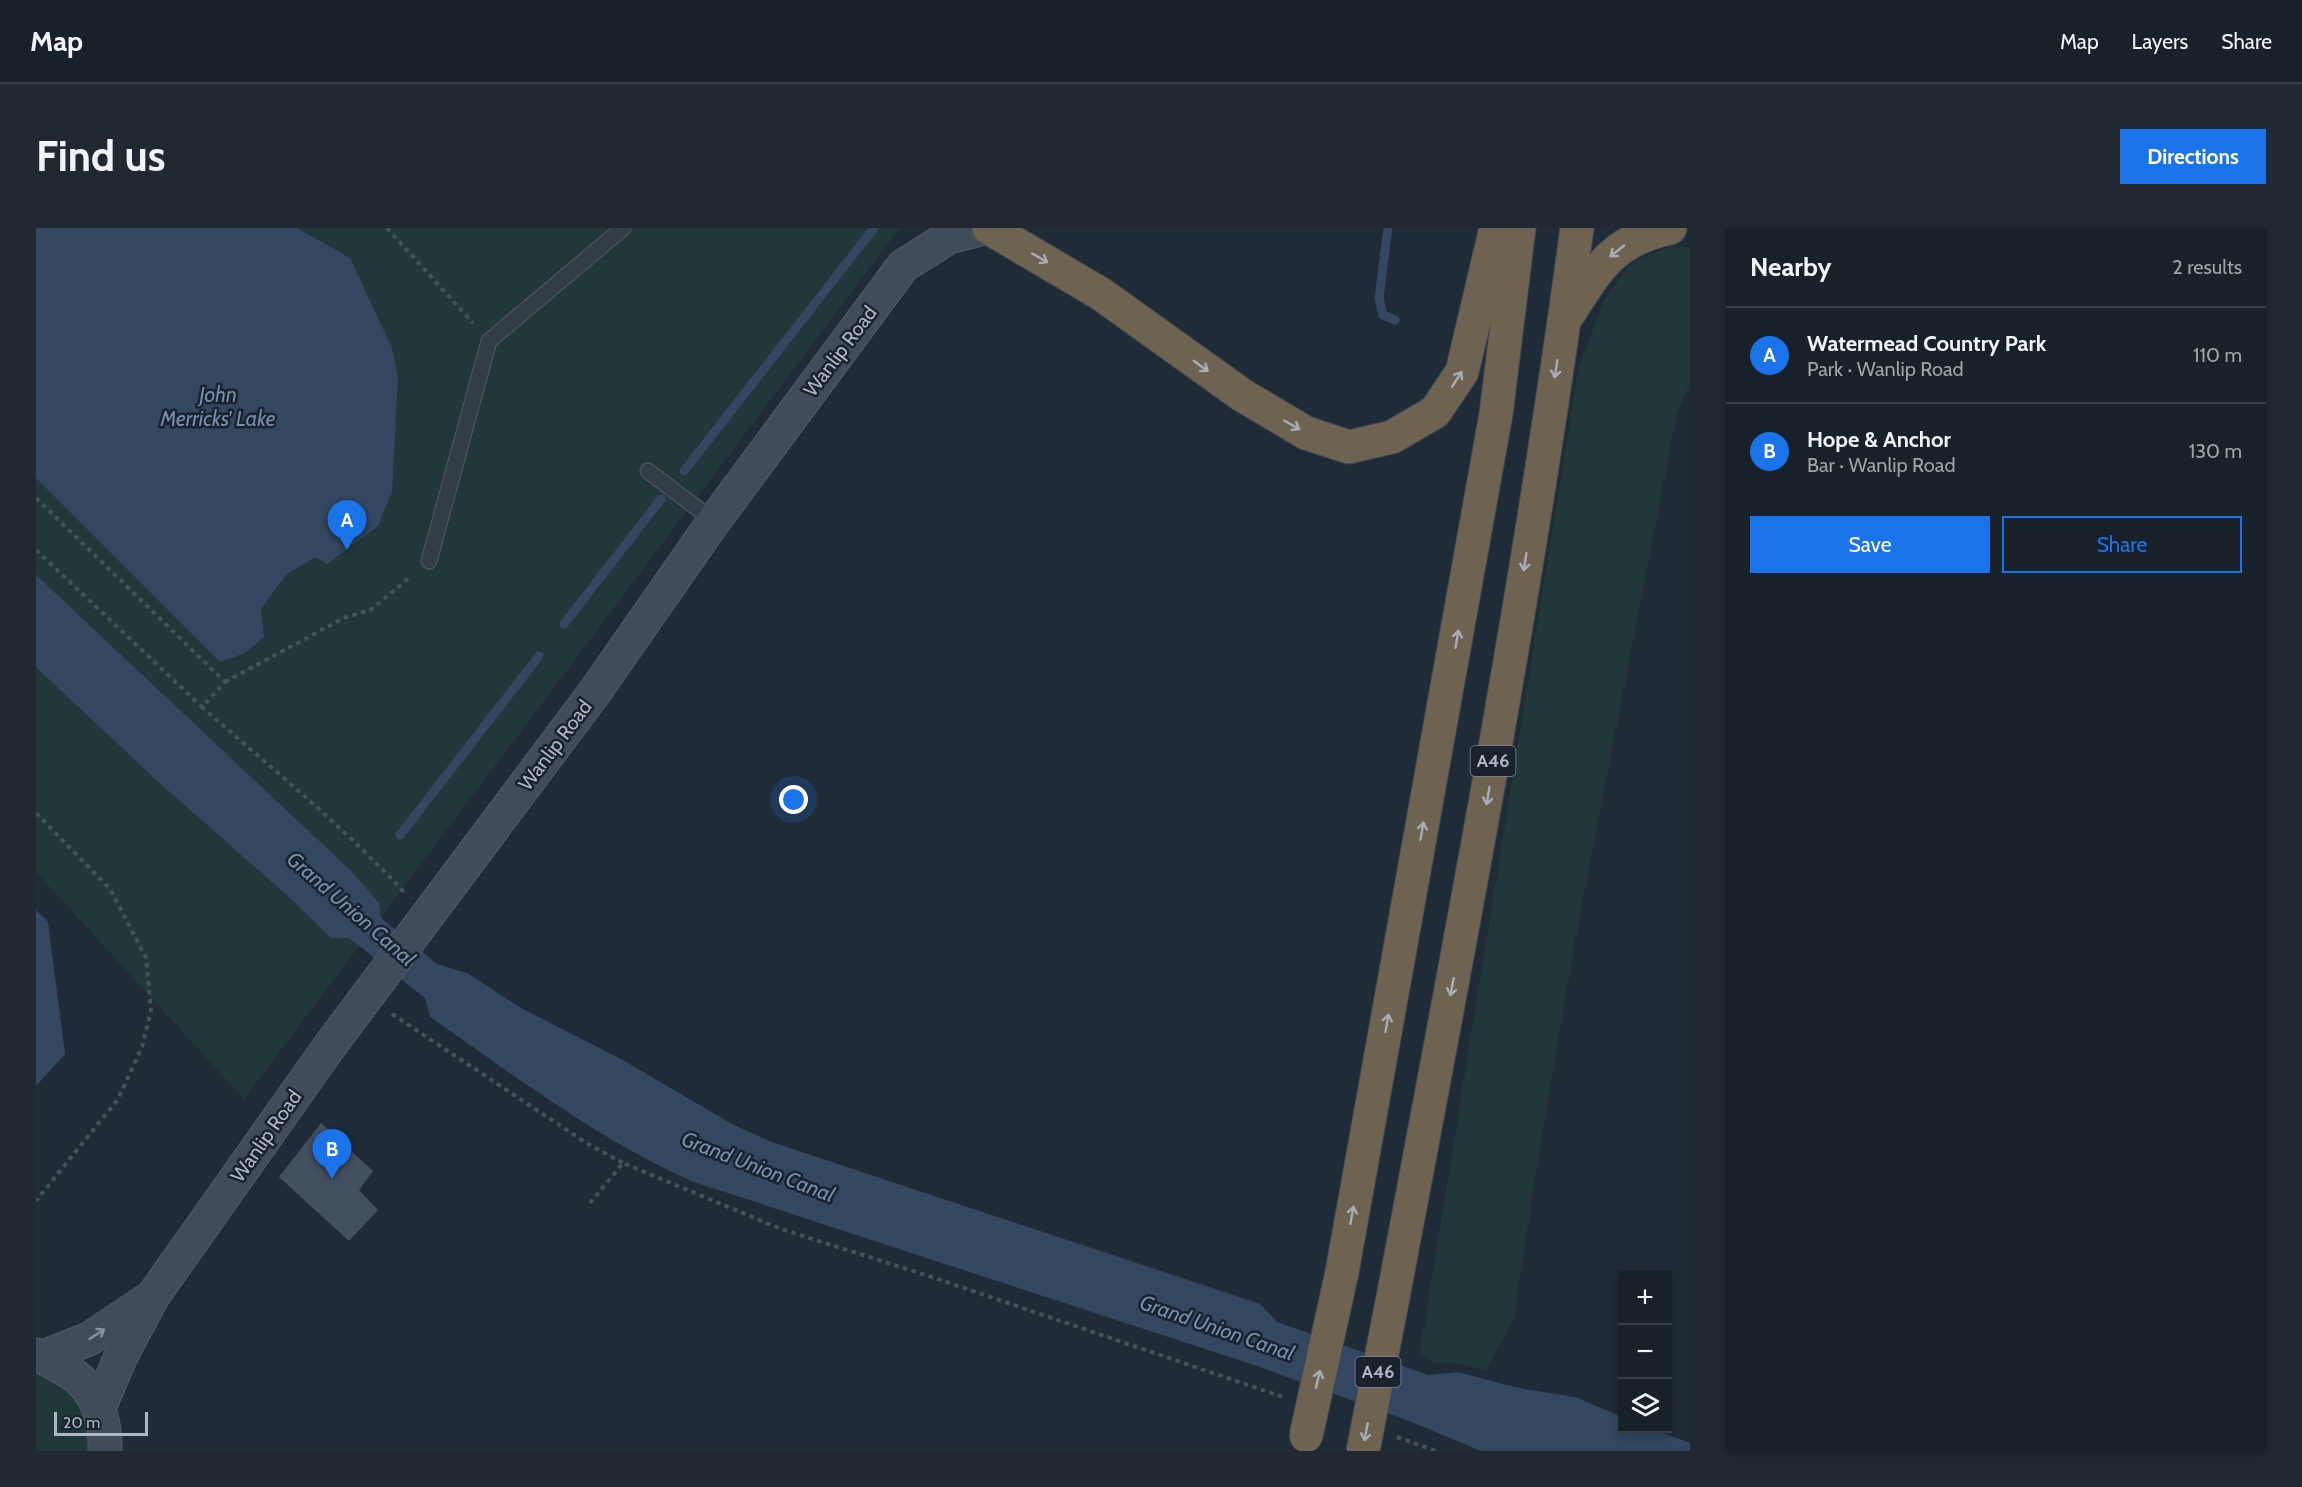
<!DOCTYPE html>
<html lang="en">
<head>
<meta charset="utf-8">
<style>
	:root { --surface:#18202a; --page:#212832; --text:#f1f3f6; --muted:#9fa3a8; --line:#363e47; --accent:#1a73e8 }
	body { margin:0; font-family:Cabin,sans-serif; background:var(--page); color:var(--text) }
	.controls { position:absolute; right:18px; bottom:18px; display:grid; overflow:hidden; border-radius:0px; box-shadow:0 3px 9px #0003 }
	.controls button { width:54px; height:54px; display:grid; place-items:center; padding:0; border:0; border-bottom:2px solid var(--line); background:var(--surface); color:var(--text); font:30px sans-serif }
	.scale { position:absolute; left:18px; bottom:15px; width:94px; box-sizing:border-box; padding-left:6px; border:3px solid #aeb7c5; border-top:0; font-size:16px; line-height:21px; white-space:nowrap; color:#aeb7c5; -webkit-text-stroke:4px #19222d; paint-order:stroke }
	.you { position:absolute; left:758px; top:572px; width:21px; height:21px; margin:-15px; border:4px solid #fff; border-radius:50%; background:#1a73e8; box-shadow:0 0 0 9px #1a73e833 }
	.badge { display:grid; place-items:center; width:39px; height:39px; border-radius:50%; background:var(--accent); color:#fff; font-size:20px; font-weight:700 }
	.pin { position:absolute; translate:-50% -50px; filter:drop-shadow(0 2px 3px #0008) }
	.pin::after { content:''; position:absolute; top:32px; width:21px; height:18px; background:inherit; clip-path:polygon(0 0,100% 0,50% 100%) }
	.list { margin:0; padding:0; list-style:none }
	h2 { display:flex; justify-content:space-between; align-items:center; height:78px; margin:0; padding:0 24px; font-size:26px }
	h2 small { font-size:20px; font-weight:400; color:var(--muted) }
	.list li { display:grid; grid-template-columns:39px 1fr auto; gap:18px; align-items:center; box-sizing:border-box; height:96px; padding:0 24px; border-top:2px solid var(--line) }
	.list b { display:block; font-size:22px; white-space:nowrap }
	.list p { margin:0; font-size:20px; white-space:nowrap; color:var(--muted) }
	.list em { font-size:20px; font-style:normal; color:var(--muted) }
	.actions { display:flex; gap:12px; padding:18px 24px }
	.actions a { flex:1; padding:14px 0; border:2px solid var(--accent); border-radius:0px; text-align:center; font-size:21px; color:var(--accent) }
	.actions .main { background:var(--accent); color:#fff }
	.icon { flex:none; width:33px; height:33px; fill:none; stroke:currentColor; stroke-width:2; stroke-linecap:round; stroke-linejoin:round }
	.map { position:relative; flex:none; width:1654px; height:1223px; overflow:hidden; border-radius:0px }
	header { display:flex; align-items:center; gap:36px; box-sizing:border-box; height:84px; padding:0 30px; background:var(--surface); border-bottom:2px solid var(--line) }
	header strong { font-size:28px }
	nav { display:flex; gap:33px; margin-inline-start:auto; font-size:21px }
	.intro { display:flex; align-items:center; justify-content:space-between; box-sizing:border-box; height:144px; padding:0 36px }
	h1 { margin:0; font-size:42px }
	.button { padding:15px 27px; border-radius:0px; background:var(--accent); color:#fff; font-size:21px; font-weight:700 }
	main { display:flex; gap:36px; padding:0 36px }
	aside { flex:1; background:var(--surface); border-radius:0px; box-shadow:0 3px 9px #0003 }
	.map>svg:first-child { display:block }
</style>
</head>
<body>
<header>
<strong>Map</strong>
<nav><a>Map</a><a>Layers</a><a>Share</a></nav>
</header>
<div class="intro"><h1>Find us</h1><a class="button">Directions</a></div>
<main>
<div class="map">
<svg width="1654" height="1223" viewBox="0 0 1654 1223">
	<rect width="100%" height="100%" fill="#202b38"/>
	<g fill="#223739">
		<path d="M0,0H864L208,871L0,644Z"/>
		<path d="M1634,18L1654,20V155L1641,185L1540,708L1497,963L1478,1091L1450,1142L1414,1134L1397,1135L1384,1125L1542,142L1568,72L1595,35Z"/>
		<path d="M0,1127L45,1153L69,1223H0Z"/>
	</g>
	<g fill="#334760">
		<path d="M0,0H261L314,30L356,120L362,150L356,264L342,298L291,336L279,329L250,347L225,381L228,409L209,425L184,434L0,250Z"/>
		<path d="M0,347L315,643L343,675L345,690L401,736L433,746L485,780L585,831L696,896L733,913L1224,1076L1241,1094L1392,1147L1422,1144L1482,1160L1539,1169L1586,1189V1200L1616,1201L1654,1215V1223H1445L1373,1193L1218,1137L655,953C561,911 479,848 394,789L389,770L313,710H295L254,670L119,551L0,439Z"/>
		<path d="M0,682L12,694L29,826L0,858Z"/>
	</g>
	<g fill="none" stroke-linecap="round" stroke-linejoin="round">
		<g stroke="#334760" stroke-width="9">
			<path d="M1352,0L1343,70L1347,87L1359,92"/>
			<path d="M648,243L838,0"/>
			<path d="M528,396L625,271"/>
			<path d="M364,607L503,428"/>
		</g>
	</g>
	<path fill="#435060" d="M285,895L337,943L323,962L342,982L313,1013L243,949Z"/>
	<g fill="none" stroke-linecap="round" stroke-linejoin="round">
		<defs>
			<g id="lane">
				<path d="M612,243L678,293"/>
				<path d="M393,333L453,113L587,0"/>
			</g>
			<g id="secondary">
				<path d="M0,1127L7,1129C19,1136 34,1143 44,1152C63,1169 70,1199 69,1223"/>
				<path d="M7,1129L53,1111L113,1071"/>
				<path d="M63,1180L86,1126L117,1068L293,819L558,465L678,293L867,38L913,9L948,0"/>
			</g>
			<g id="highway">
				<path d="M953,0L1065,66L1206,167L1270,205L1313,219L1356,209L1399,184L1426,144L1460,0"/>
				<path d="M1534,84C1563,38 1578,12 1634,0"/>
				<path d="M1306,1044L1460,186L1483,0"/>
				<path d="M1358,1064C1425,710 1493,357 1541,0"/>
			</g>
		</defs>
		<use href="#lane" stroke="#515a66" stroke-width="17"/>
		<use href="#secondary" stroke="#515a66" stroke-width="35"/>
		<use href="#highway" stroke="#3e4753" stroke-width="35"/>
		<g stroke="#3f5456" stroke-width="4" stroke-dasharray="4.5 4.5" stroke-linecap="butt">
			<path d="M351,0L437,95"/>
			<path d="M0,270L189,454L166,479C234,539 306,597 368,664"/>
			<path d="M0,322L166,479"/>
			<path d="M189,454L308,390L336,381L375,348"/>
			<path d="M0,585L74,661L110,730L115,783L106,819L82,871L0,973"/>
			<path d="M356,786L552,916L587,935"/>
			<path d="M554,975L587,935L745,1001L896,1049L1247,1169"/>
			<path d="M1361,1209L1400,1223"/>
		</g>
		<use href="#lane" stroke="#333d48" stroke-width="15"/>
		<use href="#secondary" stroke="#414c5b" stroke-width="33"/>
		<use href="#highway" stroke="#6e6250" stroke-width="33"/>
		<defs>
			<g id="highway-bridge">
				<path d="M1270,1208L1306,1044"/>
				<path d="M1327,1223L1358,1064"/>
			</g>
		</defs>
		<use href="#highway-bridge" stroke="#3e4753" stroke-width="35" stroke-linecap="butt"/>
		<use href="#highway-bridge" stroke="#6e6250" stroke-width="33"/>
	</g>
	<defs><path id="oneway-shaft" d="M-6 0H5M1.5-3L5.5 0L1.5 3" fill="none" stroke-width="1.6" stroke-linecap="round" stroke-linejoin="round" transform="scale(1.5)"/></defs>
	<g stroke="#a8aeb9">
		<use href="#oneway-shaft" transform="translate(1581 23) rotate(142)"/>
		<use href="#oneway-shaft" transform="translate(1004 30) rotate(30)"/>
		<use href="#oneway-shaft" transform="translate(1165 138) rotate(36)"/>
		<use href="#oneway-shaft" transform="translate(1520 141) rotate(99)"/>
		<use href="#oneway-shaft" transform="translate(1421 151) rotate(-58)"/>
		<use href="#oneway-shaft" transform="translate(1256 197) rotate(30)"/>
		<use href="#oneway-shaft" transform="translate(1489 334) rotate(99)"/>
		<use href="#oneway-shaft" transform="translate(1421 411) rotate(-80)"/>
		<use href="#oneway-shaft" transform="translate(1452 568) rotate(99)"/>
		<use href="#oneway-shaft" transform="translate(1386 603) rotate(-80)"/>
		<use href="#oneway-shaft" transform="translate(1416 759) rotate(101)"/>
		<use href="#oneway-shaft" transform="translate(1351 795) rotate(-80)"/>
		<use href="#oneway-shaft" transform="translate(1316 987) rotate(-80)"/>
		<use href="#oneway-shaft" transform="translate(1282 1151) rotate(-77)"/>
		<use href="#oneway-shaft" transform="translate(1330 1204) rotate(101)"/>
	</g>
	<use stroke="#8892a0" href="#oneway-shaft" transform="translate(61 1106) rotate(-33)"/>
	<g text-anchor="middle" stroke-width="5" stroke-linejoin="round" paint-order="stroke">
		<g fill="#19222d" stroke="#818a97" stroke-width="1.5">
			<rect x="1434.5" y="518" width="45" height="30" rx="4.5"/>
			<rect x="1319.5" y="1129" width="45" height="30" rx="4.5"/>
		</g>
		<g font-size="18" font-weight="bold" fill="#aeb7c5">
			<text x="1457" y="539">A46</text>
			<text x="1342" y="1150">A46</text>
		</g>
		<g font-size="20" fill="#aeb7c5" stroke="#19222d">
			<text transform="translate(804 123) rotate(-53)" y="7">Wanlip Road</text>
			<text transform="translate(519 517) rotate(-53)" y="7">Wanlip Road</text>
			<text transform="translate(230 908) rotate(-55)" y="7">Wanlip Road</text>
		</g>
		<g font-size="21" font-style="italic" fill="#758fae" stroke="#19222d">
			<text x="182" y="174">John<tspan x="182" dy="24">Merricks' Lake</tspan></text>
			<text transform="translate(315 681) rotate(41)" y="7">Grand Union Canal</text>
			<text transform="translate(722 939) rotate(21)" y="7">Grand Union Canal</text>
			<text transform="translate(1181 1100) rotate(19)" y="7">Grand Union Canal</text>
		</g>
	</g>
</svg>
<div class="controls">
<button>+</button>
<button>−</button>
<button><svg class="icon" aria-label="layers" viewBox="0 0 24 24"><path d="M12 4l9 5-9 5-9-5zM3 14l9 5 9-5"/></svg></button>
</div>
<div class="scale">20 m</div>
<div class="you"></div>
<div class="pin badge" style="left:311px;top:322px">A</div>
<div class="pin badge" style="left:296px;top:951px">B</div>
</div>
<aside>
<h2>Nearby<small>2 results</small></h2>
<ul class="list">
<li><span class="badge">A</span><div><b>Watermead Country Park</b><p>Park · Wanlip Road</p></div><em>110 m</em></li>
<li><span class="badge">B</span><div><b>Hope &amp; Anchor</b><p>Bar · Wanlip Road</p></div><em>130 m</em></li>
</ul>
<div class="actions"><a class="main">Save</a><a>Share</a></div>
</aside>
</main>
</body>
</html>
